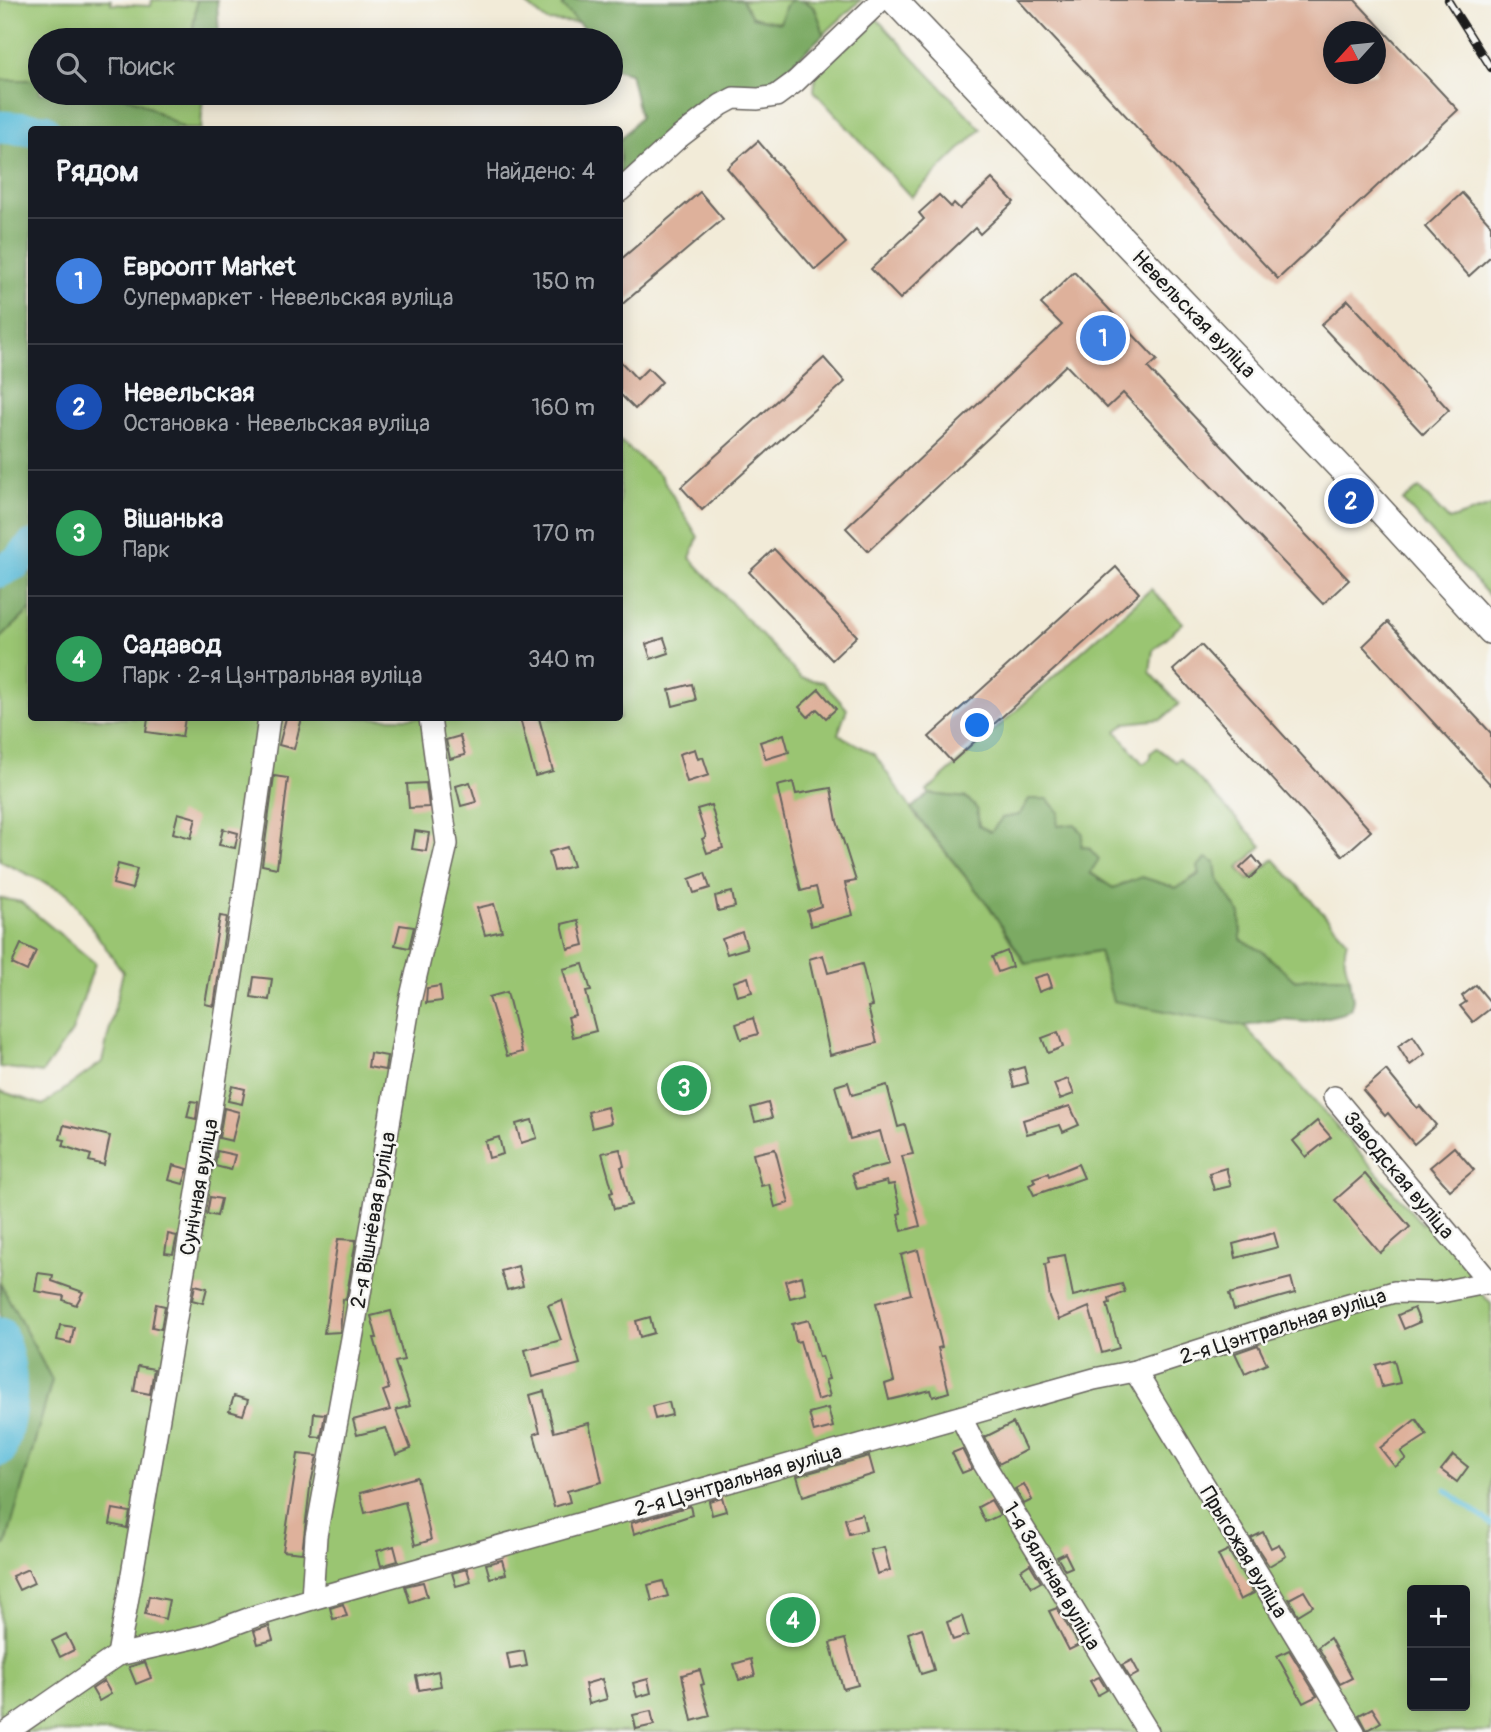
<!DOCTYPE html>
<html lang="ru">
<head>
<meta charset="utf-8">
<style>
	:root { --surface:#171b24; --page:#20242c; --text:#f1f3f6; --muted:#9ea1a6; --line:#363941; --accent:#b45309 }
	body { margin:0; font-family:Pangolin,sans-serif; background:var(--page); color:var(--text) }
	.controls { position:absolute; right:21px; bottom:21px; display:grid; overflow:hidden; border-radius:7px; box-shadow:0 4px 18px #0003 }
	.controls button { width:63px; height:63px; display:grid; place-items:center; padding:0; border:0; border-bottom:2px solid var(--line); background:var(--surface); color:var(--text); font:35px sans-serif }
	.compass { position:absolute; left:1323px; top:21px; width:63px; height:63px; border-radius:50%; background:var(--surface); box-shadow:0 4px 18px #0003; rotate:243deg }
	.you { position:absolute; left:978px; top:726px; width:24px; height:24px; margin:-18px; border:5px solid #fff; border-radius:50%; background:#1a73e8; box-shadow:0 0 0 10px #1a73e833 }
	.badge { display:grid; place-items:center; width:46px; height:46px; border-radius:50%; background:var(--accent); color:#fff; font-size:23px; font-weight:700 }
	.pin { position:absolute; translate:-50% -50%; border:4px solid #fff; box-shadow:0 2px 7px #0006 }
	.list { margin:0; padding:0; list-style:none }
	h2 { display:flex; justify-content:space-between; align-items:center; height:91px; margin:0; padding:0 28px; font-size:30px }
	h2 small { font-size:23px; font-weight:400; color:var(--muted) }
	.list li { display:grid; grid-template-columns:46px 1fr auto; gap:21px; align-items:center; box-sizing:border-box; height:126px; padding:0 28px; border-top:2px solid var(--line) }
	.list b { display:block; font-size:26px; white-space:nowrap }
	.list p { margin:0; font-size:23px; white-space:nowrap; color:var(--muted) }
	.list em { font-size:23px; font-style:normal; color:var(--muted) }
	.icon { flex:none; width:38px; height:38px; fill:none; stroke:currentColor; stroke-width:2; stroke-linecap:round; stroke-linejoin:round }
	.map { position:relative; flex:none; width:1491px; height:1732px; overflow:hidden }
	.search { position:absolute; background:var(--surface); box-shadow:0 4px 18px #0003; left:28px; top:28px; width:595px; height:77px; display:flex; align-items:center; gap:18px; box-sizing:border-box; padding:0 24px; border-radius:38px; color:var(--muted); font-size:26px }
	.panel { position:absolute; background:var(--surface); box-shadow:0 4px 18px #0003; left:28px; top:126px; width:595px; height:595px; border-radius:7px }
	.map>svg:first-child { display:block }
</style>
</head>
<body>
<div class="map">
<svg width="1491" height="1732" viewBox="0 0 1491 1732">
	<rect width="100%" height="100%" fill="#f6f6f2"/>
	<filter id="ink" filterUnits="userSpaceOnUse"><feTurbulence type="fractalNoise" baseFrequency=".0143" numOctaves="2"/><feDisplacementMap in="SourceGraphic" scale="14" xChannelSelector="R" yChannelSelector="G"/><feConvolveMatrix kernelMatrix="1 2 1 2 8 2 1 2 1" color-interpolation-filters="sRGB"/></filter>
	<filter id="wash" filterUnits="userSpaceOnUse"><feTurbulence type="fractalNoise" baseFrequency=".00686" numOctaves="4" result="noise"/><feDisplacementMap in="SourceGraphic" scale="28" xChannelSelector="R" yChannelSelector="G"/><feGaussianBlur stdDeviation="1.57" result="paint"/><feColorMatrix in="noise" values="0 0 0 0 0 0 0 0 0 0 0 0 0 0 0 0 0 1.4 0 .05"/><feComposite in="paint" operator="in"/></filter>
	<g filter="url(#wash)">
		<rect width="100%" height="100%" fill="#f2ebd8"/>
		<g fill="#9ac572" stroke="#5b7047" stroke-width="2" fill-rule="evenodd">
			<path d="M0,0H111V4L151,6L152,0H197L192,36L200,40H40V80H0Z"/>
			<path d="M521,0H566L563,6L579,23L547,21Z"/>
			<path d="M742,0H791L786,5L781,23L752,17Z"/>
			<path d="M804,0H861L824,34L815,8Z"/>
			<path d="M876,18L981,129L911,197L814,91L816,72Z"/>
			<path d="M112,93H203L201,129H185L140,102Z"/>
			<path d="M620,441L660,475L698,537L690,558L801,678L823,682L847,709L838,734L875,755L916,816L989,906L1025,964L1099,951L1113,1001L1244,1026L1299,1084L1422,1224L1428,1220L1469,1268L1468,1277L1491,1304V1732H0V1547L6,1544L52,1380L0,1283V1091L43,1105L102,1062L123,972L67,893L0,861V639L31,609L32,718H620ZM1412,1590H1465V1706H1412Z"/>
			<path d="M1419,488L1449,520L1491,506V598L1403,501Z"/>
			<path d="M1151,589L1183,623L1153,650L1150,672L1179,704L1162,719L1126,723L1116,731L1143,764L1150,759V753L1157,748L1176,762L1179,758L1262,846L1238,868L1249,880L1274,859L1347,940C1343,954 1344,964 1350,978L1322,976L1294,980L1262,951L1241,940L1240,914L1217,878L1215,863L1176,888L1142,877L1113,888L1090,872L1080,846L1057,826L1019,815L1002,818L992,832L979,826L977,809L967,798L930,794L927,791Z"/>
			<path d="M0,898L21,902L95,963L72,1032L42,1073L0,1067Z"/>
		</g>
		<g fill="#7baa64" stroke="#4c6340" stroke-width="2">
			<path d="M197,0H217L219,37C209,42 202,41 192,36Z"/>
			<path d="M566,0H742L752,17L780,23L786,5L791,0C817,0 817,13 824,34L772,83L720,93L703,105L620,182V140L640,117L630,73L611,68V40H592L591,36L562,6Z"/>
			<path d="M0,80H40V93H112L140,102L185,129L32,130L31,609L0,639Z"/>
			<path d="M930,794L967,798L977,809L979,826L991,832L1002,818L1019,815L1029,799H1047L1059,812L1057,826L1075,824L1083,834L1081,846L1089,848L1099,859L1090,873L1113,888L1142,877L1176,888L1200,874L1198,866L1206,858L1215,863L1217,878L1240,914L1241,940L1262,951L1294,980L1322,976L1350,978L1353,1000L1351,1008L1344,1013L1307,1022L1282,1020L1244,1026L1113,1001L1099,951L1026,964L989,906L911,808Z"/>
			<path d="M0,1283L52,1380L6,1544L0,1547Z"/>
		</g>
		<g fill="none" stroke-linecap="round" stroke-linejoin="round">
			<path stroke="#5abcd9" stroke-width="5" d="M1446,1490L1491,1524"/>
			<g stroke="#5abcd9" stroke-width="33">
				<path d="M0,127L44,130"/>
				<path d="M0,571L16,563L32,546"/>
				<path d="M0,1334C15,1373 14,1410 0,1450"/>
			</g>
		</g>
		<g id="blocks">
			<g fill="#deb19b" fill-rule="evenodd">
				<path d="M1018,0H1355L1458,110L1278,279ZM1334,32H1376V74H1334Z"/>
				<path d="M758,141L846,243L815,270L727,168Z"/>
				<path d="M992,179L1014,202L980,234L975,228L900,299L871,269L924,219L919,213L939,195L951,207L954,203L960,209Z"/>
				<path d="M700,192L723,219L620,306V260Z"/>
				<path d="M1462,193L1491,225V256L1469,276L1425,227Z"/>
				<path d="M1074,272L1157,360L1148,368L1349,580L1323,604L1123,393L1107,408L1066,365L868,551L846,528L1062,325L1041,304Z"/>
				<path d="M1348,300L1449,410L1423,434L1321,325Z"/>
				<path d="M824,358L845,382L702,510L681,487Z"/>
				<path d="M620,361L637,379L648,368L662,382L635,409L620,394Z"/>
				<path d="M774,549L857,636L832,660L749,572Z"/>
				<path d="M1116,567L1139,593L952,762L929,737Z"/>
				<path d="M1388,622L1491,733V785L1363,646Z"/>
				<path d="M664,638L669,653L651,659L646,644Z"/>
				<path d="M1201,645L1371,831L1343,856L1173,670Z"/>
				<path d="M692,684L696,700L673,706L669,690Z"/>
				<path d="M819,689L836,709L826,718L817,709L808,717L799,707Z"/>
				<path d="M148,718H185L182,737L146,732Z"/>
				<path d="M286,718H302L294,749L279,745Z"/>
				<path d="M520,718H539L553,771L535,776Z"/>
				<path d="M784,734L789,752L766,759L760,742Z"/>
				<path d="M460,736L465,755L450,759L446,740Z"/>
				<path d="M695,749L698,759L703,757L709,775L687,782L679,754Z"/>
				<path d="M274,776L288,778L277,868L262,865Z"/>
				<path d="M470,782L476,802L461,806L456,786Z"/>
				<path d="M793,782L796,794L831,788L837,821L856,881L845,883L853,915L811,926L807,911L821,906L816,887L801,891L777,786Z"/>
				<path d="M426,783L429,807L409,808L407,784Z"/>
				<path d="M711,805L723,848L707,853L702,839L706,837L697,809Z"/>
				<path d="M178,813L196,818L191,838L173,833Z"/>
				<path d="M223,829L238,833L235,848L219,845Z"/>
				<path d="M415,831L429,833L426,851L412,849Z"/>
				<path d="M567,847L573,866L554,871L549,852Z"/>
				<path d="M1253,856L1262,867L1249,879L1240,868Z"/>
				<path d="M118,864L137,869L132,889L113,884Z"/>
				<path d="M705,873L710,888L694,893L689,879Z"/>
				<path d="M732,892L735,907L718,911L715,896Z"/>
				<path d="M494,904L502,931L485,935L477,908Z"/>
				<path d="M220,916L227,917L214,1006L205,1004Z"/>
				<path d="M578,920L584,945L568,949L562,924Z"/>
				<path d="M400,925L414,927L409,948L395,945Z"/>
				<path d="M742,932L747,948L727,954L722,939Z"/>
				<path d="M21,944L36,951L27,971L12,964Z"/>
				<path d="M1007,951L1012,967L998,972L992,957Z"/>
				<path d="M823,955L828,973L862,964L872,1006L868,1007L877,1043L830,1055L809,959Z"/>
				<path d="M583,964L591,991L586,992L596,1031L573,1037L568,1017L575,1015L563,969Z"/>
				<path d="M1048,974L1052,987L1039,992L1034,978Z"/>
				<path d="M254,977L272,979L269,1000L251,997Z"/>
				<path d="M748,977L752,992L737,996L733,982Z"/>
				<path d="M1476,985L1491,1003V1008L1473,1022L1460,1006L1466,1002L1462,996Z"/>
				<path d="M440,986L442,1001L426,1003L427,988Z"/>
				<path d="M507,992L522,1052L507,1056L489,997Z"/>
				<path d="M753,1018L758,1034L741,1039L736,1024Z"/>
				<path d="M1058,1032L1063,1047L1048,1053L1042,1038Z"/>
				<path d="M1413,1036L1425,1054L1410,1065L1398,1046Z"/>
				<path d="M370,1053L387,1056L385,1070L368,1067Z"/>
				<path d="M1024,1067L1028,1083L1014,1087L1010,1071Z"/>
				<path d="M1386,1070L1417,1108L1420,1106L1436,1125L1414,1144L1388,1113L1385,1116L1363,1090Z"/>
				<path d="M1068,1079L1074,1094L1060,1099L1054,1084Z"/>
				<path d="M848,1082L852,1095L887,1085L898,1127L905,1125L913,1154L902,1156L920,1226L902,1231L898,1214L901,1213L894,1184L888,1185L887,1181L857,1189L852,1174L889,1164L880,1131L850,1139L835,1086Z"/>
				<path d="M232,1086L245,1089L242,1104L228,1101Z"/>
				<path d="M191,1101L198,1102L196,1119L187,1117Z"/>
				<path d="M768,1103L772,1118L755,1122L751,1108Z"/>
				<path d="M1070,1106L1079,1125L1063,1132L1060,1125L1027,1134L1023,1120Z"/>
				<path d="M607,1107L611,1123L592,1128L588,1112Z"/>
				<path d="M224,1108L239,1112L232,1141L219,1138Z"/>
				<path d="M532,1120L537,1138L521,1143L516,1124Z"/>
				<path d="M1317,1121L1331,1137L1306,1157L1293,1141Z"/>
				<path d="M64,1125L110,1136L104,1165L89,1161L91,1155L63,1146L65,1140L60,1139Z"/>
				<path d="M499,1137L503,1154L489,1158L485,1141Z"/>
				<path d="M1454,1147L1474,1170L1450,1190L1430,1167Z"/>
				<path d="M620,1149L624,1166L621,1167L631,1205L614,1209L610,1193L613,1192L602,1153Z"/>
				<path d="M775,1149L789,1203L775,1207L769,1184L761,1186L753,1154Z"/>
				<path d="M217,1151L235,1155L231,1170L215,1166Z"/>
				<path d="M1078,1164L1084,1178L1034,1195L1029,1185L1035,1182L1033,1178L1048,1173L1049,1176Z"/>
				<path d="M173,1165L188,1169L183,1184L169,1180Z"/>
				<path d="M1226,1168L1231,1186L1214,1190L1209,1173Z"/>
				<path d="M1365,1174L1410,1227L1380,1253L1335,1200Z"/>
				<path d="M210,1197L221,1199L217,1216L207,1214Z"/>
				<path d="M1274,1233L1278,1247L1236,1258L1233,1244Z"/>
				<path d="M168,1234L177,1236L173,1254L165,1253Z"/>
				<path d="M338,1239L356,1240L346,1300L343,1299L340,1332L324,1333Z"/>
				<path d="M918,1250L942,1347L938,1348L949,1392L933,1397L931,1390L889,1400L885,1384L894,1381L876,1303L911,1294L901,1255Z"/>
				<path d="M1065,1255L1073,1296L1122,1284L1125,1292L1109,1299L1110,1303L1107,1304L1119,1348L1102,1353L1089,1307L1059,1320L1050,1298L1045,1264L1049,1263L1048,1258Z"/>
				<path d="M518,1266L523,1286L507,1290L501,1271Z"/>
				<path d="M38,1273L53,1275L52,1281L83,1292L76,1305L63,1300L64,1296L35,1291Z"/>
				<path d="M802,1276L806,1294L790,1298L785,1281Z"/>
				<path d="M1291,1278L1295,1293L1234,1310L1229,1294Z"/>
				<path d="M195,1285L207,1288L203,1303L192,1300Z"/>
				<path d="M562,1300L580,1364L532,1377L525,1350L561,1340L548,1305Z"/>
				<path d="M156,1304L165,1306L161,1329L152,1327Z"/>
				<path d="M1414,1308L1420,1322L1404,1329L1398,1315Z"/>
				<path d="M391,1311L404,1360L395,1362L410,1406L396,1410L411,1449L396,1455L386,1428L357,1435L353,1420L390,1410L383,1391L389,1389L374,1338H377L371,1316Z"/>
				<path d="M650,1317L654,1333L640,1337L636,1321Z"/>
				<path d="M809,1320L819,1357L822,1356L829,1379L825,1380L830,1396L817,1400L800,1341L796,1342L792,1324Z"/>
				<path d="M60,1325L74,1327L71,1343L57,1340Z"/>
				<path d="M1258,1345L1267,1364L1245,1374L1235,1353Z"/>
				<path d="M1394,1360L1400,1383L1382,1387L1376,1365Z"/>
				<path d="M138,1366L154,1369L150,1394L134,1391Z"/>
				<path d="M544,1391L554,1432L589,1423L602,1482L567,1491L570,1502L554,1507L534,1434L540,1432L530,1395Z"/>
				<path d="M234,1396L248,1400L243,1415L229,1411Z"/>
				<path d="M669,1402L672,1415L655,1419L652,1406Z"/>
				<path d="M828,1408L833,1427L814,1432L809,1413Z"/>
				<path d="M314,1413L325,1414L321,1437L312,1436Z"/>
				<path d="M1416,1419L1427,1435L1401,1452L1406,1459L1395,1467L1380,1448Z"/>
				<path d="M1013,1423L1026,1450L999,1464L985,1437Z"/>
				<path d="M962,1449L972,1469L962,1473L952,1453Z"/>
				<path d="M298,1454L317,1456L310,1488L302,1553L283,1551Z"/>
				<path d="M1453,1455L1468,1467L1457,1482L1441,1470Z"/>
				<path d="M869,1456L874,1474L803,1496L797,1476Z"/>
				<path d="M417,1477L431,1540L415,1545L405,1502L365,1513L360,1493Z"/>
				<path d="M1024,1484L1032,1500L1024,1504L1015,1489Z"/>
				<path d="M722,1497L726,1511L712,1515L709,1501Z"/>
				<path d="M991,1500L1000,1515L985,1522L978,1507Z"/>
				<path d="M690,1506L692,1515L634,1534L631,1523Z"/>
				<path d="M113,1509L130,1512L127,1528L110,1524Z"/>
				<path d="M862,1514L866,1530L849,1534L845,1519Z"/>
				<path d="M1263,1532L1271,1548L1279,1544L1286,1556L1269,1566L1251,1538Z"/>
				<path d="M394,1546L398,1561L381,1566L377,1551Z"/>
				<path d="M884,1547L890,1570L877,1574L870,1550Z"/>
				<path d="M1228,1550L1254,1593L1240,1600L1218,1555Z"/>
				<path d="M1065,1553L1072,1567L1065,1570L1057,1557Z"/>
				<path d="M502,1560L506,1574L490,1578L486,1564Z"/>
				<path d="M1030,1564L1041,1582L1032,1587L1021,1570Z"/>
				<path d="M28,1569L34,1583L19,1590L12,1576Z"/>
				<path d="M467,1569L471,1582L456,1586L452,1573Z"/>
				<path d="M663,1581L668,1596L652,1601L648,1585Z"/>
				<path d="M423,1582L427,1596L410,1602L405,1586Z"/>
				<path d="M1304,1591L1313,1606L1298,1615L1289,1599Z"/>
				<path d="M149,1596L169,1600L165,1619L145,1614Z"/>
				<path d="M343,1604L347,1616L333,1619L330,1608Z"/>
				<path d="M1057,1608L1079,1645L1069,1650L1049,1611Z"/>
				<path d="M962,1616L968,1635L953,1640L947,1622Z"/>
				<path d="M269,1626L273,1640L258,1644L254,1631Z"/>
				<path d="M922,1628L934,1670L921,1674L908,1633Z"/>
				<path d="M66,1634L74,1650L60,1657L52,1641Z"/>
				<path d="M1330,1638L1352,1678L1340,1684L1318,1647Z"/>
				<path d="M845,1639L858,1685L843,1689L830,1643Z"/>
				<path d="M1289,1650L1317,1696L1303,1703L1277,1656Z"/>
				<path d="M524,1651L527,1666L510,1669L507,1654Z"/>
				<path d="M751,1659L755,1676L739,1680L734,1664Z"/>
				<path d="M1132,1660L1139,1673L1130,1678L1122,1665Z"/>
				<path d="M145,1662L151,1678L136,1684L129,1667Z"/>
				<path d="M700,1670L704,1684L701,1685L710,1716L692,1721L682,1675Z"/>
				<path d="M438,1671L441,1686L419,1690L416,1676Z"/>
				<path d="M1099,1677L1107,1690L1098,1695L1090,1681Z"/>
				<path d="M602,1679L607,1699L589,1704L585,1684Z"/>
				<path d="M648,1679L651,1693L637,1697L633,1683Z"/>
				<path d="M104,1681L111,1694L99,1701L92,1689Z"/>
				<path d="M1372,1708L1381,1722L1367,1730L1359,1715Z"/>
				<path d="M651,1711L654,1725L636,1729L633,1715Z"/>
			</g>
		</g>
	</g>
	<g filter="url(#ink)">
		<use href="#blocks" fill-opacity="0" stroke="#67645e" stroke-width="2"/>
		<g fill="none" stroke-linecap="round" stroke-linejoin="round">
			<defs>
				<g id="minor">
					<path d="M620,191L677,139L721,105L734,98L758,99L776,96L795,82L881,0"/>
					<path d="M1334,1097L1491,1284"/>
					<path d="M1135,1371L1354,1732"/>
					<path d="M961,1417L983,1462L1148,1732"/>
					<path d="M312,1599L316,1536L357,1311L410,1001L447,844L430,718"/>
					<path d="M118,1655C172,1343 227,1031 269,718"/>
					<path d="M7,1732L118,1655L202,1636L256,1616L312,1599L1094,1379L1135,1371L1266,1329L1394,1292L1436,1293L1491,1282"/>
				</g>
				<path id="tertiary" d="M894,0L1362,490L1491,631"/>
			</defs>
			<use href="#minor" stroke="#67645e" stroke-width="24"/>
			<use href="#tertiary" stroke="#67645e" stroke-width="29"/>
			<use href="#minor" stroke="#fff" stroke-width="21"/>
			<use href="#tertiary" stroke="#fff" stroke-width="26"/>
			<defs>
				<path id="rail" d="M1448,0L1491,68"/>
			</defs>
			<use href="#rail" stroke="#1c1c1c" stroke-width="8"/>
			<use href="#rail" stroke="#f6f6f2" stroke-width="5" stroke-dasharray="16" stroke-linecap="butt"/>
		</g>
	</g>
	<g text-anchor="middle" stroke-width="5" stroke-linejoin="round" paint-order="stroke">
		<g font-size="21" fill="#1c1c1c" stroke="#f6f6f2">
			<text transform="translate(1194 314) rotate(46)" y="7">Невельская вуліца</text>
			<text transform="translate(1399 1175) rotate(50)" y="7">Заводская вуліца</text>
			<text transform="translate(199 1187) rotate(-80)" y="7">Сунічная вуліца</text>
			<text transform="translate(373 1220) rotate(-80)" y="7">2-я Вішнёвая вуліца</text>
			<text transform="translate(1283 1326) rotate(-17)" y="7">2-я Цэнтральная вуліца</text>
			<text transform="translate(738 1480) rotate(-16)" y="7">2-я Цэнтральная вуліца</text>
			<text transform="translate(1244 1552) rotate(59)" y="7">Прыгожая вуліца</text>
			<text transform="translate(1052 1576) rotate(59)" y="7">1-я Зялёная вуліца</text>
		</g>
	</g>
</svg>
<div class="controls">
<button>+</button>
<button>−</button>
</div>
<svg class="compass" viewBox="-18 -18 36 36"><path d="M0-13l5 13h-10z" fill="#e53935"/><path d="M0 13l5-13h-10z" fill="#9ea1a6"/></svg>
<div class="you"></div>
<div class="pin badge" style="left:1103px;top:338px;background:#3f7fe0">1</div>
<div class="pin badge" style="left:1351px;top:501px;background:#1a4fb4">2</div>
<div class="pin badge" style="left:684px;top:1088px;background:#2e9e5b">3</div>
<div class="pin badge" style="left:793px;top:1620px;background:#2e9e5b">4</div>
<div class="search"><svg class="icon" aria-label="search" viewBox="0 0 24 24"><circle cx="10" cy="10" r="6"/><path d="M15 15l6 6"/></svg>Поиск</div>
<section class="panel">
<h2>Рядом<small>Найдено: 4</small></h2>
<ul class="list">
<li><span class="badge" style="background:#3f7fe0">1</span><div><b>Евроопт Market</b><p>Супермаркет · Невельская вуліца</p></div><em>150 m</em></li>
<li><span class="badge" style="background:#1a4fb4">2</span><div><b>Невельская</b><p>Остановка · Невельская вуліца</p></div><em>160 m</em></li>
<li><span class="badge" style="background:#2e9e5b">3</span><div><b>Вішанька</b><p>Парк</p></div><em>170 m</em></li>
<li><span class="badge" style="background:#2e9e5b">4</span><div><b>Садавод</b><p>Парк · 2-я Цэнтральная вуліца</p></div><em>340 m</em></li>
</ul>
</section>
</div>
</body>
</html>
